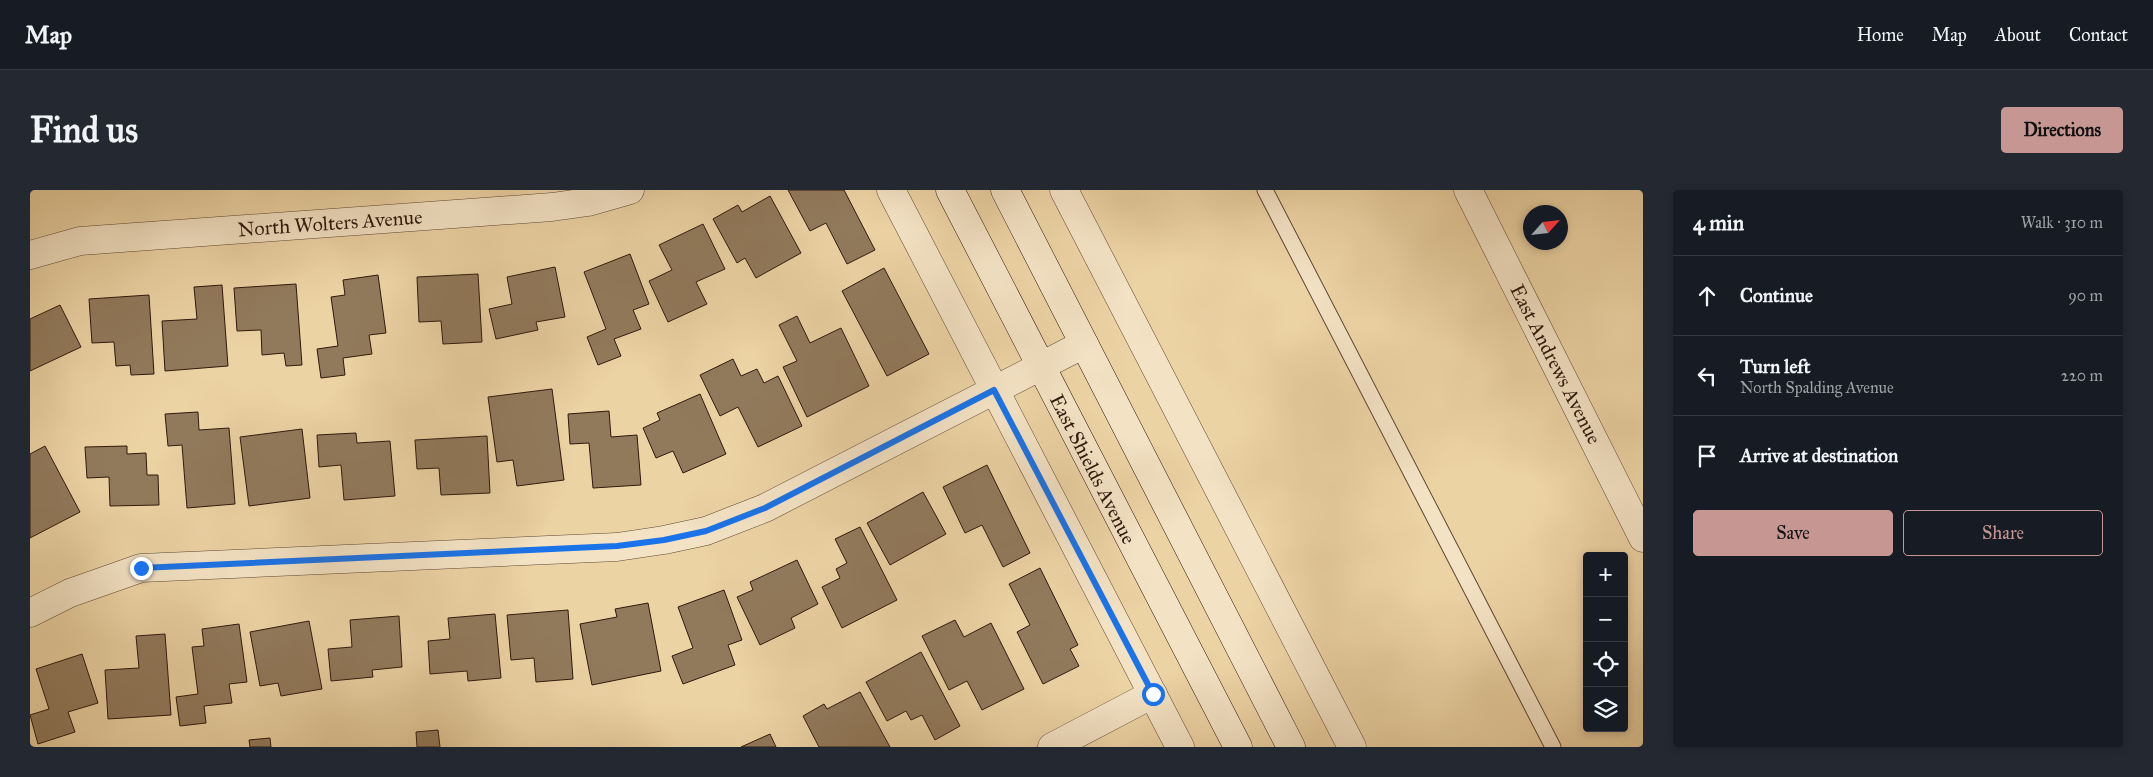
<!DOCTYPE html>
<html lang="en">
<head>
<meta charset="utf-8">
<style>
	:root { --surface:#171b24; --page:#242831; --text:#f1f3f6; --muted:#9ea1a6; --line:#363941; --accent:#c59692 }
	body { margin:0; font-family:"IM FELL Great Primer",serif; background:var(--page); color:var(--text) }
	.controls { position:absolute; right:15px; bottom:15px; display:grid; overflow:hidden; border-radius:5px; box-shadow:0 2px 8px #0003 }
	.controls button { width:45px; height:45px; display:grid; place-items:center; padding:0; border:0; border-bottom:1px solid var(--line); background:var(--surface); color:var(--text); font:25px sans-serif }
	.compass { position:absolute; left:1493px; top:15px; width:45px; height:45px; border-radius:50%; background:var(--surface); box-shadow:0 2px 8px #0003; rotate:63deg }
	.stop { position:absolute; width:15px; height:15px; margin:-11px; border:4px solid #1a73e8; border-radius:50%; background:#fff }
	.stop.end { background:#1a73e8; border-color:#fff; box-shadow:0 1px 5px #0008 }
	.list { margin:0; padding:0; list-style:none }
	h2 { display:flex; justify-content:space-between; align-items:center; height:65px; margin:0; padding:0 20px; font-size:21px }
	h2 small { font-size:16px; font-weight:400; color:var(--muted) }
	.list li { display:grid; grid-template-columns:32px 1fr auto; gap:15px; align-items:center; box-sizing:border-box; height:80px; padding:0 20px; border-top:1px solid var(--line) }
	.list b { display:block; font-size:19px; white-space:nowrap }
	.list p { margin:0; font-size:16px; white-space:nowrap; color:var(--muted) }
	.list em { font-size:16px; font-style:normal; color:var(--muted) }
	.actions { display:flex; gap:10px; padding:15px 20px }
	.actions a { flex:1; padding:11px 0; border:1px solid var(--accent); border-radius:5px; text-align:center; font-size:18px; color:var(--accent) }
	.actions .main { background:var(--accent); color:#111 }
	.icon { flex:none; width:28px; height:28px; fill:none; stroke:currentColor; stroke-width:2; stroke-linecap:round; stroke-linejoin:round }
	.map { position:relative; flex:none; width:1613px; height:557px; overflow:hidden; border-radius:5px }
	header { display:flex; align-items:center; gap:30px; box-sizing:border-box; height:70px; padding:0 25px; background:var(--surface); border-bottom:1px solid var(--line) }
	header strong { font-size:24px }
	nav { display:flex; gap:28px; margin-inline-start:auto; font-size:18px }
	.intro { display:flex; align-items:center; justify-content:space-between; box-sizing:border-box; height:120px; padding:0 30px }
	h1 { margin:0; font-size:35px }
	.button { padding:12px 22px; border-radius:5px; background:var(--accent); color:#111; font-size:18px; font-weight:700 }
	main { display:flex; gap:30px; padding:0 30px }
	aside { flex:1; background:var(--surface); border-radius:5px; box-shadow:0 2px 8px #0003 }
	.map>svg:first-child { display:block }
</style>
</head>
<body>
<header>
<strong>Map</strong>
<nav><a>Home</a><a>Map</a><a>About</a><a>Contact</a></nav>
</header>
<div class="intro"><h1>Find us</h1><a class="button">Directions</a></div>
<main>
<div class="map">
<svg width="1613" height="557" viewBox="0 0 1613 557">
	<rect width="100%" height="100%" fill="#ecd3a4"/>
	<filter id="stains"><feTurbulence type="fractalNoise" baseFrequency=".004" numOctaves="4"/><feColorMatrix values="0 0 0 0 .2 0 0 0 0 .09 0 0 0 0 .02 0 0 0 .5 -.17"/></filter>
	<radialGradient id="worn" r=".72"><stop offset=".6" stop-color="#630" stop-opacity="0"/><stop offset="1" stop-color="#630" stop-opacity=".3"/></radialGradient>
	<g fill="#917a5c" stroke="#2e190d">
		<path d="M758,0H814L845,60L817,74L796,33L780,41Z"/>
		<path d="M740,6L771,63L726,88L715,68L707,73L683,29L708,15L712,22Z"/>
		<path d="M673,34L695,79L666,92L677,114L638,132L619,91L642,80L629,55Z"/>
		<path d="M600,64L619,114L603,120L611,139L584,149L591,166L568,175L557,147L576,139L554,82Z"/>
		<path d="M525,77L535,127L506,132L508,140L466,149L459,119L482,114L477,87Z"/>
		<path d="M854,78L899,164L857,186L812,101Z"/>
		<path d="M448,84L452,152L413,154L411,131L389,132L387,87Z"/>
		<path d="M348,85L356,143L339,145L342,164L313,168L315,185L291,188L287,159L308,156L301,107L315,105L313,90Z"/>
		<path d="M266,94L272,175L256,176L254,163L232,165L231,140L207,141L204,98Z"/>
		<path d="M192,95L198,176L135,181L132,131L167,129L164,97Z"/>
		<path d="M119,105L124,184L101,185L100,175L86,176L84,152L62,153L59,109Z"/>
		<path d="M30,115L51,157L0,181V129Z"/>
		<path d="M767,126L780,153L811,138L839,196L777,227L753,177L767,171L749,135Z"/>
		<path d="M703,169L711,186L727,179L734,193L748,186L772,236L728,257L708,217L690,226L670,185Z"/>
		<path d="M522,199L534,290L487,296L483,270L467,272L458,207Z"/>
		<path d="M670,204L696,264L653,283L643,261L626,268L613,238L630,230L627,223Z"/>
		<path d="M579,221L581,247L607,245L611,295L563,298L559,253L540,254L538,224Z"/>
		<path d="M168,222L169,240L199,238L205,314L157,318L152,255L138,256L135,224Z"/>
		<path d="M272,239L280,308L219,316L210,247Z"/>
		<path d="M326,243L327,253L360,251L365,306L314,310L311,275L289,277L287,245Z"/>
		<path d="M457,246L460,303L411,305L409,278L387,279L385,250Z"/>
		<path d="M15,256L50,322L0,348V264Z"/>
		<path d="M97,256V264L116,263L117,285H128L129,315L80,316L79,287L57,288L55,257Z"/>
		<path d="M957,275L1000,363L973,377L952,335L935,343L913,297Z"/>
		<path d="M893,302L916,344L860,375L837,333Z"/>
		<path d="M830,337L867,410L812,438L792,397L810,388L806,379L817,373L805,349Z"/>
		<path d="M767,370L788,414L761,428L765,438L730,455L707,407L723,400L720,392Z"/>
		<path d="M1010,378L1048,455L1040,459L1049,476L1013,494L987,442L1000,435L979,394Z"/>
		<path d="M694,400L712,450L698,455L705,475L653,494L642,466L663,458L648,417Z"/>
		<path d="M618,413L631,481L562,495L550,434L587,427L585,419Z"/>
		<path d="M538,420L543,489L506,492L504,468L481,470L477,425Z"/>
		<path d="M465,424L471,488L438,491L437,481L400,484L398,451L420,449L418,428Z"/>
		<path d="M369,426L372,477L342,480L343,487L301,491L298,459L322,457L320,430Z"/>
		<path d="M925,430L934,447L961,433L994,499L952,520L937,491L919,500L892,446Z"/>
		<path d="M279,431L292,499L251,506L248,493L230,496L220,442Z"/>
		<path d="M209,434L217,492L199,494L202,513L174,516L176,533L150,536L146,507L168,504L162,457L174,456L172,439Z"/>
		<path d="M135,444L141,525L78,529L75,480L109,478L106,446Z"/>
		<path d="M891,462L930,536L905,550L892,525L881,530L876,521L857,531L836,492Z"/>
		<path d="M52,464L68,513L38,522L45,542L8,554L0,525L19,519L6,479Z"/>
		<path d="M830,502L860,557H789L773,526L794,514L797,519Z"/>
		<path d="M408,540L410,557H387L386,542Z"/>
		<path d="M740,544L746,557H711Z"/>
		<path d="M240,548L241,557H220L219,550Z"/>
	</g>
	<g fill="none" stroke-linecap="round" stroke-linejoin="round">
		<defs>
			<path id="lane" d="M1235,0L1523,557"/>
			<g id="street">
				<path d="M861,0L1150,557"/>
				<path d="M1034,0L1322,557"/>
				<path d="M1438,0L1613,348"/>
				<path d="M0,65L50,51L522,17L558,12L600,0"/>
				<path d="M0,423L40,403L111,378L587,357L634,350L676,341L735,318L1054,154"/>
				<path d="M1022,557L1123,504"/>
			</g>
			<g id="secondary">
				<path d="M920,0L1208,557"/>
				<path d="M975,0L1261,557"/>
			</g>
		</defs>
		<use href="#lane" stroke="#5e4833" stroke-width="17"/>
		<use href="#street" stroke="#5e4833" stroke-width="29"/>
		<use href="#secondary" stroke="#2e190d" stroke-width="29"/>
		<use href="#lane" stroke="#f3e2c4" stroke-width="15"/>
		<use href="#street" stroke="#f3e2c4" stroke-width="28"/>
		<use href="#secondary" stroke="#f3e2c4" stroke-width="28"/>
	</g>
	<g fill="none" stroke-linecap="round" stroke-linejoin="round">
		<path stroke="#1a73e8" stroke-width="6" d="M111,378L587,356L634,350L676,341L735,318L964,200L1123,504"/>
	</g>
	<g text-anchor="middle" stroke-width="4" stroke-linejoin="round" paint-order="stroke">
		<g font-size="20" fill="#2e190d" stroke="#f3e2c4">
			<text transform="translate(300 33) rotate(-4)" y="7">North Wolters Avenue</text>
			<text transform="translate(1526 174) rotate(63)" y="7">East Andrews Avenue</text>
			<text transform="translate(1063 279) rotate(63)" y="7">East Shields Avenue</text>
		</g>
	</g>
	<rect width="100%" height="100%" filter="url(#stains)"/>
	<rect width="100%" height="100%" fill="url(#worn)"/>
</svg>
<div class="controls">
<button>+</button>
<button>−</button>
<button><svg class="icon" aria-label="locate" viewBox="0 0 24 24"><circle cx="12" cy="12" r="6"/><path d="M12 2v4M12 18v4M2 12h4M18 12h4"/></svg></button>
<button><svg class="icon" aria-label="layers" viewBox="0 0 24 24"><path d="M12 4l9 5-9 5-9-5zM3 14l9 5 9-5"/></svg></button>
</div>
<svg class="compass" viewBox="-18 -18 36 36"><path d="M0-13l5 13h-10z" fill="#e53935"/><path d="M0 13l5-13h-10z" fill="#9ea1a6"/></svg>
<div class="stop" style="left:1123px;top:504px"></div>
<div class="stop end" style="left:111px;top:378px"></div>
</div>
<aside>
<h2>4 min<small>Walk · 310 m</small></h2>
<ul class="list">
<li><svg class="icon" aria-label="ahead" viewBox="0 0 24 24"><path d="M12 20V5M6 11l6-6 6 6"/></svg><div><b>Continue</b></div><em>90 m</em></li>
<li><svg class="icon" aria-label="left" viewBox="0 0 24 24"><path d="M17 20v-9H6M10 6l-5 5 5 5"/></svg><div><b>Turn left</b><p>North Spalding Avenue</p></div><em>220 m</em></li>
<li><svg class="icon" aria-label="arrive" viewBox="0 0 24 24"><path d="M6 21V4h12l-3 4 3 4H6"/></svg><div><b>Arrive at destination</b></div></li>
</ul>
<div class="actions"><a class="main">Save</a><a>Share</a></div>
</aside>
</main>
</body>
</html>
